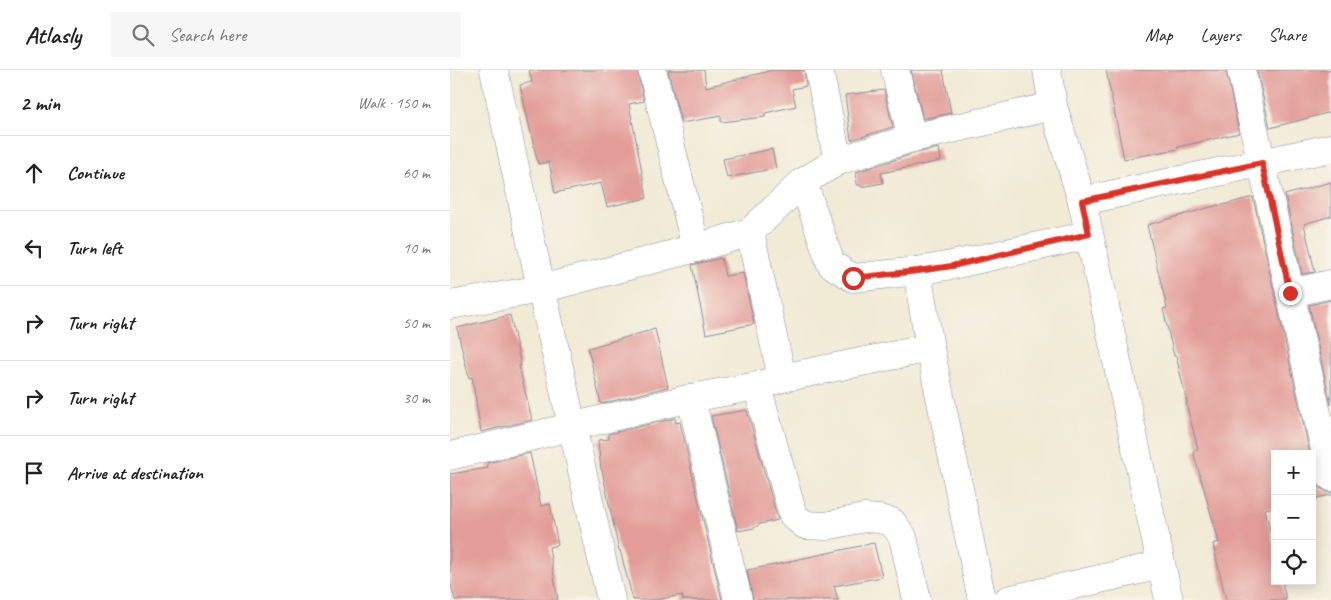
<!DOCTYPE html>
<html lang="en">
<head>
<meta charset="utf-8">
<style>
	:root { --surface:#fff; --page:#f6f6f6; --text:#222; --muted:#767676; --line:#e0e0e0 }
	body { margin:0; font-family:Caveat,sans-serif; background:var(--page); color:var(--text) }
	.controls { position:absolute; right:15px; bottom:15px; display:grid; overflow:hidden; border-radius:0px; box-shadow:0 2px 12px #0003 }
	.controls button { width:45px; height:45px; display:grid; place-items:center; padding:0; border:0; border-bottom:1px solid var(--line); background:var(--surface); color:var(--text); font:25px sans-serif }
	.stop { position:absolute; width:15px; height:15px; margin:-11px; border:4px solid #d93025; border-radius:50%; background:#fff }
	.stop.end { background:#d93025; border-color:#fff; box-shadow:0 1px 5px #0008 }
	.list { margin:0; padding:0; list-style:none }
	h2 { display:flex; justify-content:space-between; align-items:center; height:65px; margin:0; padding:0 20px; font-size:21px }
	h2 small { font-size:16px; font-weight:400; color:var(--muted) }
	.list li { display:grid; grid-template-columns:32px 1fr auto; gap:15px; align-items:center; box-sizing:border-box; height:75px; padding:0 20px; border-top:1px solid var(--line) }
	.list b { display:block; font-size:19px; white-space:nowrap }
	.list em { font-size:16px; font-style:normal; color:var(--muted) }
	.icon { flex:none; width:28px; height:28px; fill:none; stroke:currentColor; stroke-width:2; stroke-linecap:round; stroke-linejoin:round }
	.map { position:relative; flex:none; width:881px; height:530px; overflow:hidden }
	header { display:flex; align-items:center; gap:30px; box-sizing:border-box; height:70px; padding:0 25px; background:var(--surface); border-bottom:1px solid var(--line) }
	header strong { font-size:24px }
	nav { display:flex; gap:28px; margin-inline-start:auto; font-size:18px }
	.search { width:350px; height:45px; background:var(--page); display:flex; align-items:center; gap:12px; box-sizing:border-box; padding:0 18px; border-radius:0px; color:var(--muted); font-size:19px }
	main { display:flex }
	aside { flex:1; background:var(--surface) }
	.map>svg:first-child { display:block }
</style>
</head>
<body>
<header>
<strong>Atlasly</strong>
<div class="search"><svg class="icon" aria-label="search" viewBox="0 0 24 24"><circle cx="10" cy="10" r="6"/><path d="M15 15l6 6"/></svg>Search here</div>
<nav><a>Map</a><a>Layers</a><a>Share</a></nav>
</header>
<main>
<aside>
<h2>2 min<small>Walk · 150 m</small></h2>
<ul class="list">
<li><svg class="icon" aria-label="ahead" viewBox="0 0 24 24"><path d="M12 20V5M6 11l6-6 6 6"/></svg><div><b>Continue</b></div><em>60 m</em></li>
<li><svg class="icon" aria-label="left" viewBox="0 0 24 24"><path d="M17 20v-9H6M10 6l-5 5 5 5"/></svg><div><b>Turn left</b></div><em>10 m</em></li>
<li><svg class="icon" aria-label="right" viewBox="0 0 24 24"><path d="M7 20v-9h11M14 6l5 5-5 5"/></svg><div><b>Turn right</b></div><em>50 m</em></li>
<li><svg class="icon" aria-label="right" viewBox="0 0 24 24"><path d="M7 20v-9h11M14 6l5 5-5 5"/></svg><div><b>Turn right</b></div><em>30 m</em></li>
<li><svg class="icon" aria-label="arrive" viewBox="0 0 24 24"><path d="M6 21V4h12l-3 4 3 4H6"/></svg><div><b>Arrive at destination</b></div></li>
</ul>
</aside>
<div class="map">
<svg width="881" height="530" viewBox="0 0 881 530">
	<rect width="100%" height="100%" fill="#f7f3e8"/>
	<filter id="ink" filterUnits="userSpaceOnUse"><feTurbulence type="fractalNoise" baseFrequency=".02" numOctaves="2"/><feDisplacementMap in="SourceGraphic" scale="10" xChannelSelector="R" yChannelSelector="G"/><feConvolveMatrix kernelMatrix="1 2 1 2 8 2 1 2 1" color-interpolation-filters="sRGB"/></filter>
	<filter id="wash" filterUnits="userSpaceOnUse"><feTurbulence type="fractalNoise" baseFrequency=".0096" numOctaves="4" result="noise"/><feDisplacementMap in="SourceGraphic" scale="20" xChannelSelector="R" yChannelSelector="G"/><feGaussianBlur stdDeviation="1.12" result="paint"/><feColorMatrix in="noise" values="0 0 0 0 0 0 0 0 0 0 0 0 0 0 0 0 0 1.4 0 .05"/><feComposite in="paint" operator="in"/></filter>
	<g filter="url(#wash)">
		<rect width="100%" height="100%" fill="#f1ead5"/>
		<g id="blocks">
			<g fill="#e39c97">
				<path d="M79,0H187L194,31L179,34L197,128L157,137L151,113L105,123L99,92L88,94L70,15L82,12Z"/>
				<path d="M218,0H254L256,17L323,0H354L356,16L342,19L346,36L315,43V47L271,52V46L231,53Z"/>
				<path d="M461,0H493L501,43L473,49Z"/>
				<path d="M656,0H776L789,63L728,77V79L674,89Z"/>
				<path d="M807,0H881V42L820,58Z"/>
				<path d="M434,20L443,57L401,70L395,25Z"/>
				<path d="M489,78L491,91L431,103L433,113L411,117L410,115H407L406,102L466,83Z"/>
				<path d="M322,79L326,98L277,108L273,89Z"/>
				<path d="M881,112V146L854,154L865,202L852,204L835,125Z"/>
				<path d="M803,127L860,384H825V437L815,439L825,481V511H832L836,530H776L763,474L769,472L743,381L748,379L736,333H737L726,286H724L713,239L717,238L697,155L768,135L769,136Z"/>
				<path d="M271,188L275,206L293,203L304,254L256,264L242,195Z"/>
				<path d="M881,230V335L859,235Z"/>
				<path d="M60,245L71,296H69L82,350L31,362L22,307L19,308L7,258Z"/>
				<path d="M205,259L218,317L151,334L138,278Z"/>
				<path d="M297,340L328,450L310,454L304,458L288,461L261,346Z"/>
				<path d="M225,348L226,353L230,352L272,530H233L232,525L206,530H183L170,480L169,481L152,400H151L148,370L159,369L158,364Z"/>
				<path d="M80,383L91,436L100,434L108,475L99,477L108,530H5L0,511V404L38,398L37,393Z"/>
				<path d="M862,395L866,410L869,417L876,422H881V425L862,429Z"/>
				<path d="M424,473L432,507L384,516L388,530H303L297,500L340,492V491Z"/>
			</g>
		</g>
	</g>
	<g filter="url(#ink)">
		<use href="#blocks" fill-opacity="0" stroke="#868c9a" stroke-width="1"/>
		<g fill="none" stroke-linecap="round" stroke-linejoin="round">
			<defs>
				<g id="street">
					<path d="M44,0L83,181L161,530"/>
					<path d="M202,0L246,178"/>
					<path d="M369,0L388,91"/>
					<path d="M445,0L462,68"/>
					<path d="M597,0L603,36L632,131L719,530"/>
					<path d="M791,0L881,407"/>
					<path d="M353,112L381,194L403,208L467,201"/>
					<path d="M632,131L881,78"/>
					<path d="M300,162L332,308"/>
					<path d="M840,223L881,214"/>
					<path d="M0,235L91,219L246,178L300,162L353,112L388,91L462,68L603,36"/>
					<path d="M307,316L343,445L355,455L376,456L414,448L429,449L442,452L453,467L467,530"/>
					<path d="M241,328L288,530"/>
					<path d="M0,386L241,328L307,316L332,308L480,278"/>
					<path d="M532,530L480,278L467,201L502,195L639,165"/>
					<path d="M558,530L711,495"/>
				</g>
			</defs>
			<use href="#street" stroke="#868c9a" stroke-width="29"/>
			<use href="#street" stroke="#fff" stroke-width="28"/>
		</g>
	</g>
	<g fill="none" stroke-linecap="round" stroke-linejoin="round" filter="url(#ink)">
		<path stroke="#d93025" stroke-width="6" d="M403,208L468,201L502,196L639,164L632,131L812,93L840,223"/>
	</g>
</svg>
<div class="controls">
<button>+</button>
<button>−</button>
<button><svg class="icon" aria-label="locate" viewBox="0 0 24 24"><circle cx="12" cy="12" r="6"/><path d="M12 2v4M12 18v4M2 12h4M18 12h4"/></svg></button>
</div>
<div class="stop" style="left:403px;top:208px"></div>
<div class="stop end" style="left:840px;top:223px"></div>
</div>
</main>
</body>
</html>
